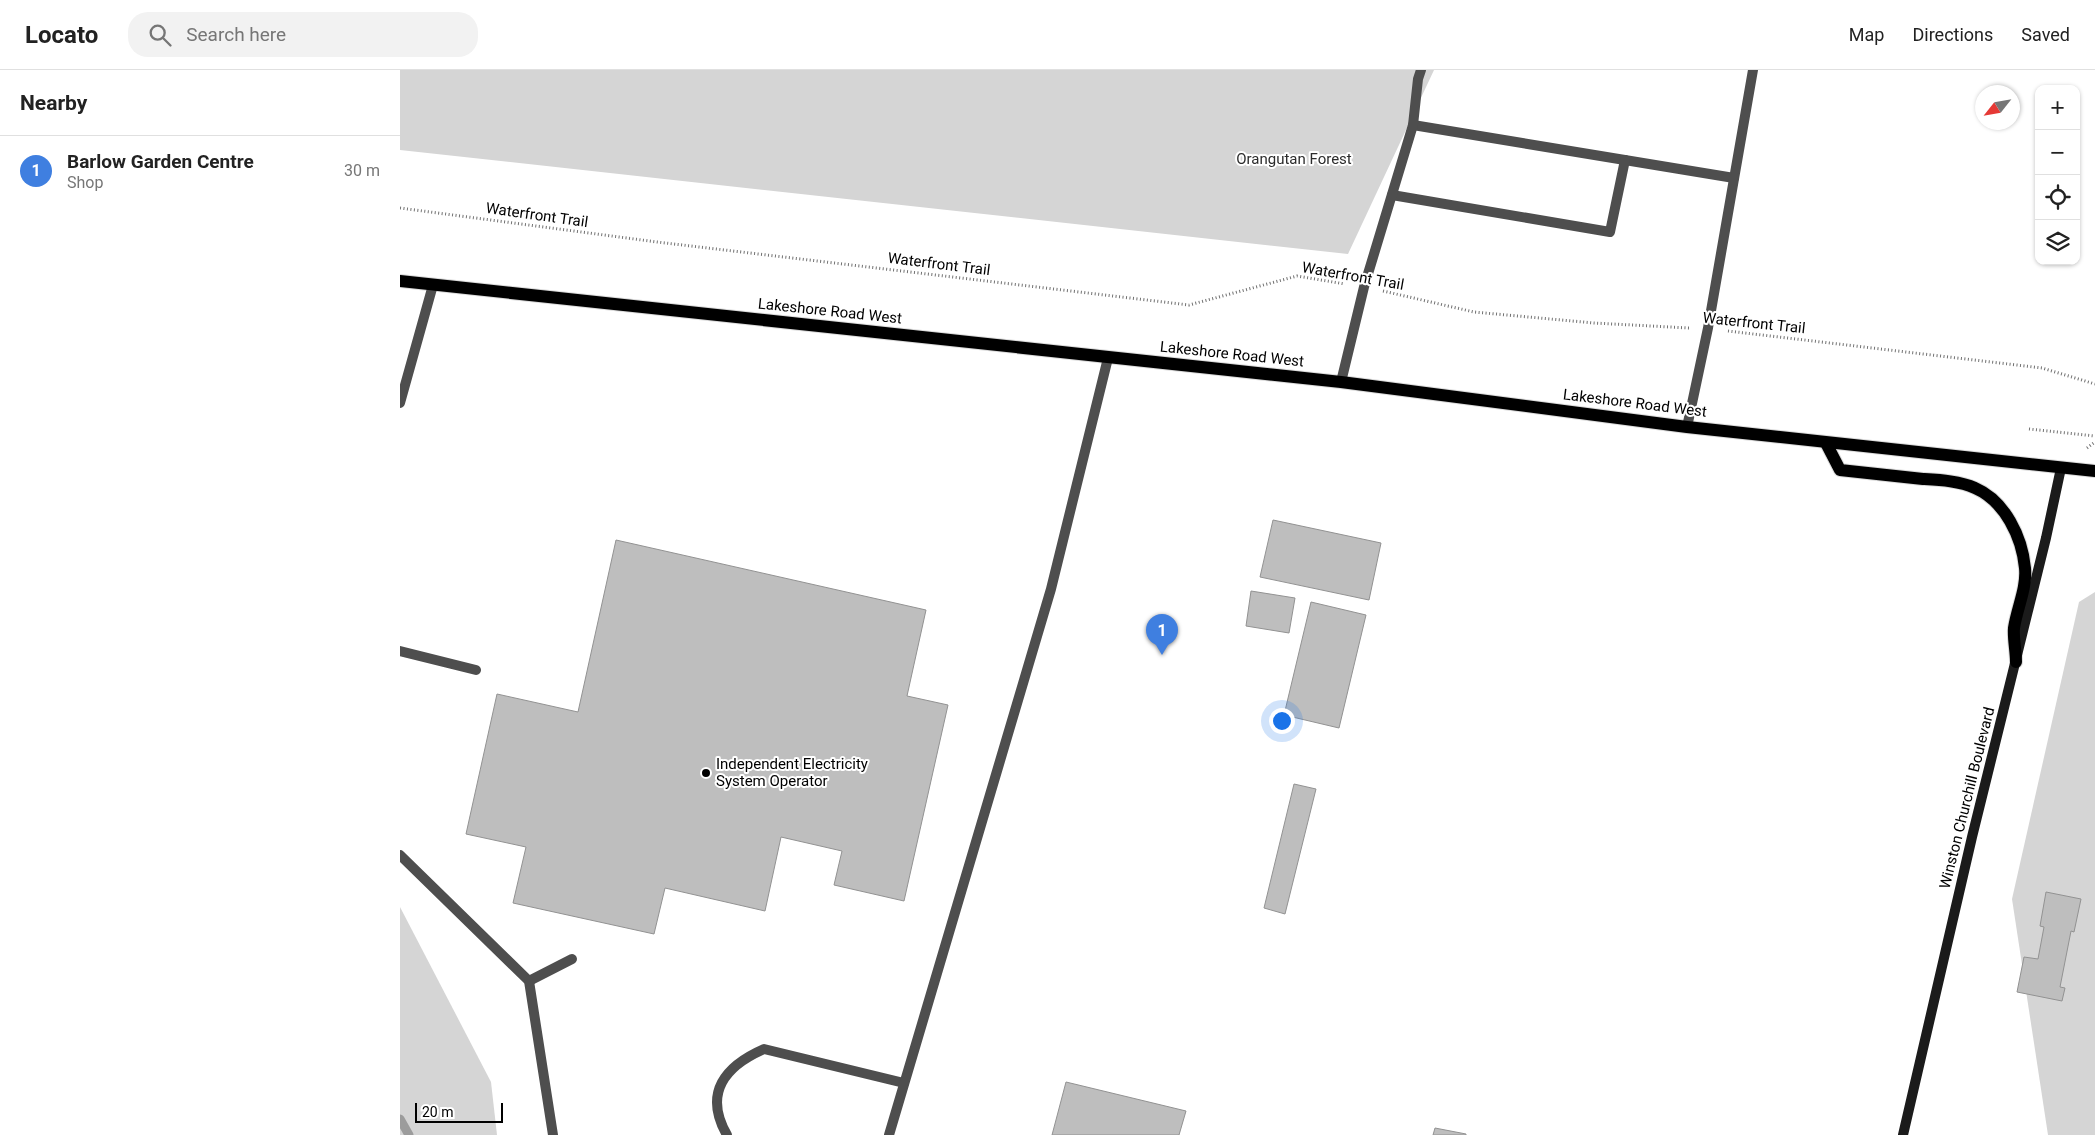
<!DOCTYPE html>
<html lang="en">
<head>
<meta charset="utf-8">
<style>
	:root { --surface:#fff; --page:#f2f2f2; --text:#222; --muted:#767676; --line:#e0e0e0; --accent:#000 }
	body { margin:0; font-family:Roboto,sans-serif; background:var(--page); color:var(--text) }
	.controls { position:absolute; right:15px; top:15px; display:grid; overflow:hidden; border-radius:10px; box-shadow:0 1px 4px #0004 }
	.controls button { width:45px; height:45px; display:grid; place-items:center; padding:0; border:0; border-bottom:1px solid var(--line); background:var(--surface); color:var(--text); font:25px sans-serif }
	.compass { position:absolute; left:1575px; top:15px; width:45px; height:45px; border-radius:50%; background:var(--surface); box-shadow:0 1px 4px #0004; rotate:239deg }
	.scale { position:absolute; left:15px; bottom:12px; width:88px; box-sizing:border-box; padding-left:5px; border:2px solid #000; border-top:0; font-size:14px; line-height:18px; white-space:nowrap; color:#000; -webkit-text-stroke:4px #fff; paint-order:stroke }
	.you { position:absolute; left:881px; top:650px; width:18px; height:18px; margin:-12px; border:4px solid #fff; border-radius:50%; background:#1a73e8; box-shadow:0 0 0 8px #1a73e833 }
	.badge { display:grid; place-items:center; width:32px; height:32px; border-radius:50%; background:var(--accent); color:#fff; font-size:16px; font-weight:700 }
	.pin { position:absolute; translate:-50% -41px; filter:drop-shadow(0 1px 2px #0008) }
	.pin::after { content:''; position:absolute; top:26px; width:18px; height:15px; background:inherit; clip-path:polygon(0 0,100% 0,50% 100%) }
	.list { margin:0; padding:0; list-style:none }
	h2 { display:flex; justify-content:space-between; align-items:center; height:65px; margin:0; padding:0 20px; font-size:21px }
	h2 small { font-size:16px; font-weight:400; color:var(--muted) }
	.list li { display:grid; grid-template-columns:32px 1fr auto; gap:15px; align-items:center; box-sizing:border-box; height:70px; padding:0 20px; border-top:1px solid var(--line) }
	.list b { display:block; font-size:19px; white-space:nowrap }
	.list p { margin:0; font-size:16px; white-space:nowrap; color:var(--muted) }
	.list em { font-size:16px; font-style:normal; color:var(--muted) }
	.icon { flex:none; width:28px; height:28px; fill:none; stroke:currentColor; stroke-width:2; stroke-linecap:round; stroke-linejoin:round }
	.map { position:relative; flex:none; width:1695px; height:1065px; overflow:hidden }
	header { display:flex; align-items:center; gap:30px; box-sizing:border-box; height:70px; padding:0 25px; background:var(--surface); border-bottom:1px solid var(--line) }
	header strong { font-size:24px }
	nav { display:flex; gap:28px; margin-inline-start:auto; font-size:18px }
	.search { width:350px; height:45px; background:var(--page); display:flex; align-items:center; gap:12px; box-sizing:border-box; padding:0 18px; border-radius:20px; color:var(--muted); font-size:19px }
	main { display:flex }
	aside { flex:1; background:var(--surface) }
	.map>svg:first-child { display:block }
</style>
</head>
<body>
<header>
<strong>Locato</strong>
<div class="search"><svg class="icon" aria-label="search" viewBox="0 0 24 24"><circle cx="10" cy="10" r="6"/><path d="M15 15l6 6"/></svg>Search here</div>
<nav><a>Map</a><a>Directions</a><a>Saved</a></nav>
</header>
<main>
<aside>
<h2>Nearby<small></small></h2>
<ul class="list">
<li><span class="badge" style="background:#3f7fe0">1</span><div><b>Barlow Garden Centre</b><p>Shop</p></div><em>30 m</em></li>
</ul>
</aside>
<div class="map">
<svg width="1695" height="1065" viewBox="0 0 1695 1065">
	<rect width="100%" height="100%" fill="#fff"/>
	<g fill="#d5d5d5">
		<path d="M0,0H1034L948,184L0,80Z"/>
		<path d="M1695,522V1065H1648L1612,829L1679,532Z"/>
		<path d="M0,837L91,1012L97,1065H0Z"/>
	</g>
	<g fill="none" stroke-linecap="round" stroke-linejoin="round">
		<path stroke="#9c9c9c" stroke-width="9" d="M0,1049L9,1065"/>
	</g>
	<g fill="#bebebe" stroke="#929292">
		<path d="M873,450L981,473L969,530L860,507Z"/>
		<path d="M216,470L526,540L507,626L548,635L504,831L434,815L442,781L381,767L365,841L265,818L254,864L113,833L126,777L66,764L97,624L178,642Z"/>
		<path d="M851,521L895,528L889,563L846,556Z"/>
		<path d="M911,532L966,545L939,658L884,645Z"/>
		<path d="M894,714L916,719L885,844L864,838Z"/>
		<path d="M1646,822L1681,829L1674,862L1671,861L1660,917L1665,918L1662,931L1617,922L1624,887L1638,889L1644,857L1640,856Z"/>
		<path d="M666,1012L786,1041L779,1065H652Z"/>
		<path d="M1035,1058L1066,1064V1065H1033Z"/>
	</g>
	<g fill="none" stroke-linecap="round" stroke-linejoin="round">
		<defs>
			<g id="primary">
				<path d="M0,211L941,312L1287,357L1695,401"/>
				<path d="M1426,373L1440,400C1468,403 1495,406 1523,409C1540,410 1560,411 1575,418C1605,431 1622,467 1625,498C1627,518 1617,538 1614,558C1613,568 1616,581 1616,592"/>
			</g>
		</defs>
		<use href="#primary" stroke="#dbdbdb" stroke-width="14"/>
		<g stroke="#707070" stroke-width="3" stroke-dasharray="1 2.5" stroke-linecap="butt">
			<path d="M0,138L257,172L789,235L897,206L945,214"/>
			<path d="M983,221L1074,242L1194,253L1289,258"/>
			<path d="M1328,261L1642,298L1695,314"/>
			<path d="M1629,359L1695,366"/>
			<path d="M1687,378L1695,372"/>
		</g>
		<g stroke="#4e4e4e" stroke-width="10">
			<path d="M1013,55L1334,108"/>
			<path d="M992,125L1210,162L1225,90"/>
			<path d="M941,312L964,217L1013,55L1018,9L1021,0"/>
			<path d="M0,333L33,215"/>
			<path d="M1287,357L1308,258L1353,0"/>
			<path d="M0,581L76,600"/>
			<path d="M0,785L129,911L153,1065"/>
			<path d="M129,911L172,889"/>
			<path d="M327,1065C303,1023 325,996 364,979L504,1013"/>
			<path d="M489,1065L651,519L708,288"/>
		</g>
		<path stroke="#1b1b1b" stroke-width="10" d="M1503,1065L1572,767L1646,468L1661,398"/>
		<use href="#primary" stroke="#000" stroke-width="12"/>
	</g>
	<circle fill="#000" stroke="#fff" stroke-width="2" cx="306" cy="703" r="5"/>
	<g text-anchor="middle" stroke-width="4" stroke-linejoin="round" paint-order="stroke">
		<g font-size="15" fill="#2c2c2c" stroke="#fff">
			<text x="894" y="94">Orangutan Forest</text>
		</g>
		<g font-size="15" fill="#000" stroke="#fff">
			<text transform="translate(137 145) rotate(8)" y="5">Waterfront Trail</text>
			<text transform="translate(539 194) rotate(7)" y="5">Waterfront Trail</text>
			<text transform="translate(953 206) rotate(10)" y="5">Waterfront Trail</text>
			<text transform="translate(430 241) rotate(6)" y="5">Lakeshore Road West</text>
			<text transform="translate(1354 253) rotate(6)" y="5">Waterfront Trail</text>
			<text transform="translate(832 284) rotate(6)" y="5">Lakeshore Road West</text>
			<text transform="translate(1235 333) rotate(7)" y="5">Lakeshore Road West</text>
			<text transform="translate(1567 728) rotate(-76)" y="5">Winston Churchill Boulevard</text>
		</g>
		<g font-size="15" fill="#000" stroke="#fff" text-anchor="start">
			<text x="316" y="699">Independent Electricity<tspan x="316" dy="17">System Operator</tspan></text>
		</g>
	</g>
</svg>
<div class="controls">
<button>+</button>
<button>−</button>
<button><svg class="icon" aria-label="locate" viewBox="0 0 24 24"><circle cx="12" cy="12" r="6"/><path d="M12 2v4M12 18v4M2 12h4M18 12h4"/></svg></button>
<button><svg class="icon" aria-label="layers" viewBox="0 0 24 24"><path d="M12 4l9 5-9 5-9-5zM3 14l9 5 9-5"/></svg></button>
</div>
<svg class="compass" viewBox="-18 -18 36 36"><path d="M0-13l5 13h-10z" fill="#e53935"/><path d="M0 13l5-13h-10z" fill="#767676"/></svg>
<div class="scale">20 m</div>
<div class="you"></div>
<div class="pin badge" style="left:762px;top:585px;background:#3f7fe0">1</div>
</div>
</main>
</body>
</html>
